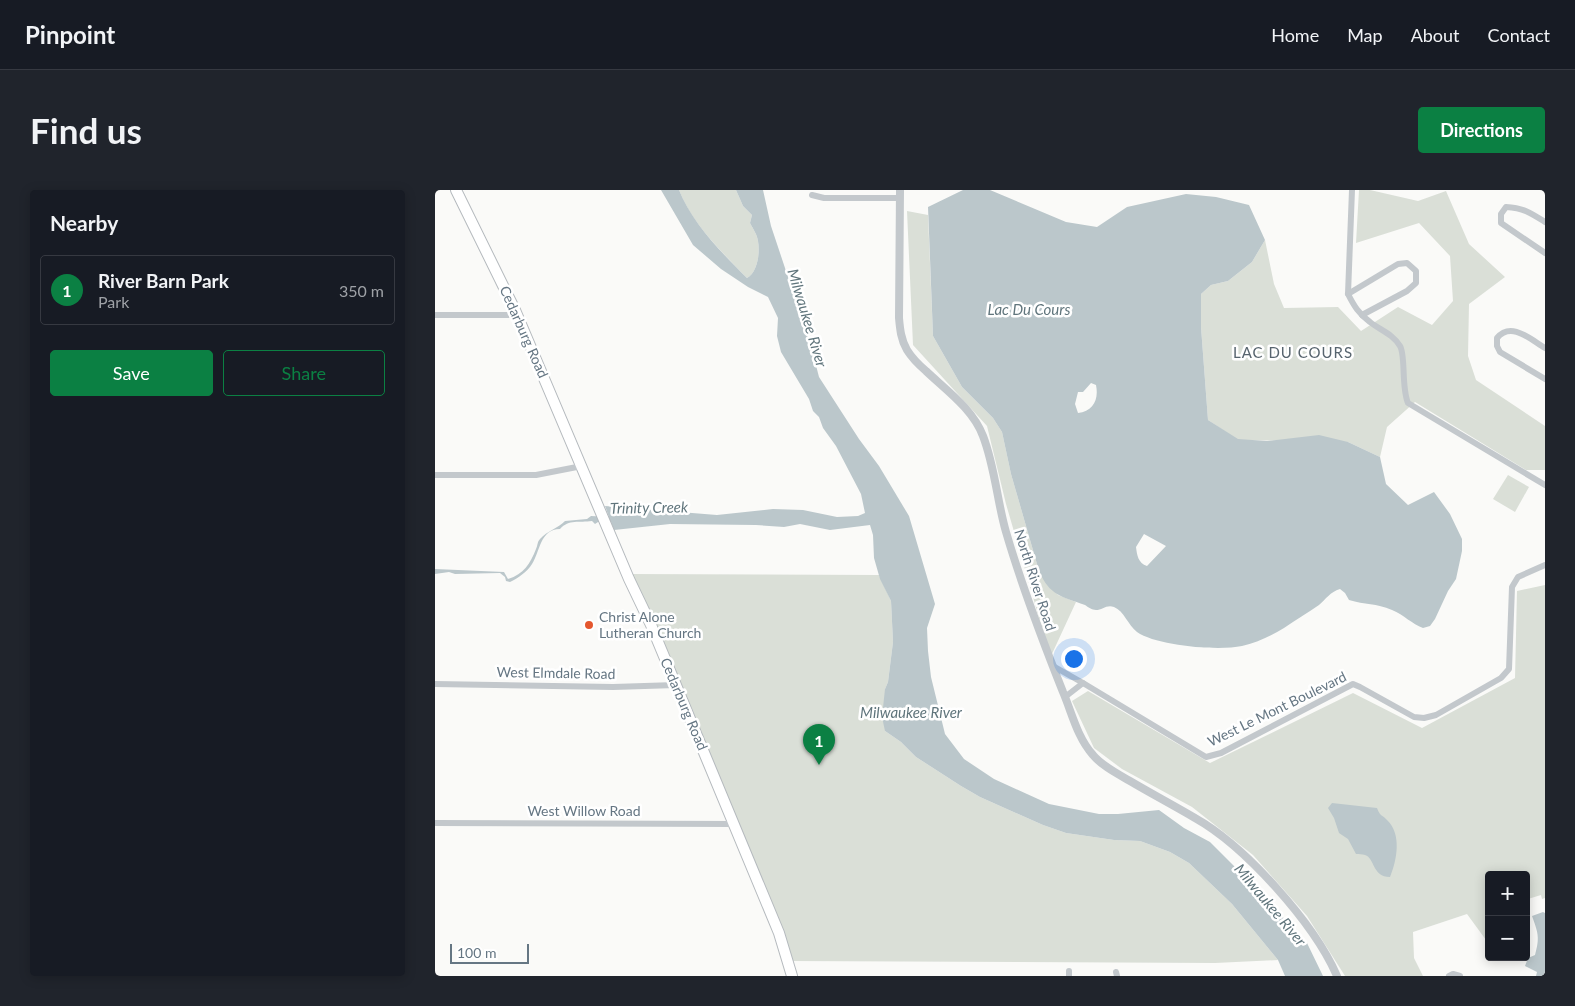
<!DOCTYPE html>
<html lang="en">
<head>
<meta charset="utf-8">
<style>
	:root { --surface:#171b24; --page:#20242c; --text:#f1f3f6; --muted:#9ea1a6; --line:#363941; --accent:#0b8043 }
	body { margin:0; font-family:Lato,sans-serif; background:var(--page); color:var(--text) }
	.controls { position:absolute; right:15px; bottom:15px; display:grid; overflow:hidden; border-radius:5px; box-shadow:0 2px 12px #0003 }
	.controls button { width:45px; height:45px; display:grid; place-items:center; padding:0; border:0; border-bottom:1px solid var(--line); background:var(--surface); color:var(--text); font:25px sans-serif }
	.scale { position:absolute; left:15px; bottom:12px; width:79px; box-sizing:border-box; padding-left:5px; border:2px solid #657683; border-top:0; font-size:14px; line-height:18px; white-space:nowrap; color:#657683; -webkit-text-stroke:4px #fff; paint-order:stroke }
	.you { position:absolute; left:638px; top:468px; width:18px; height:18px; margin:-12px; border:4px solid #fff; border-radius:50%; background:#1a73e8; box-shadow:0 0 0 8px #1a73e833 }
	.badge { display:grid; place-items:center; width:32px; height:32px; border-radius:50%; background:var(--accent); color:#fff; font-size:16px; font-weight:700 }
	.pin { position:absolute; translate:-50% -41px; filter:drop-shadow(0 1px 2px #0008) }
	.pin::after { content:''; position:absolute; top:26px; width:18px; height:15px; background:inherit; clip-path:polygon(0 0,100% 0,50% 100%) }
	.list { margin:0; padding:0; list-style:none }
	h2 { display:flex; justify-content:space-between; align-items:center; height:65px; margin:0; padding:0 20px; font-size:21px }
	h2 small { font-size:16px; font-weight:400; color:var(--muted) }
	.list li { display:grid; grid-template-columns:32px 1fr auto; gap:15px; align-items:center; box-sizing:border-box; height:70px; margin:0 10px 10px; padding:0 10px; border:1px solid var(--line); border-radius:5px }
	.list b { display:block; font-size:19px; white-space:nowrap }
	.list p { margin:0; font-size:16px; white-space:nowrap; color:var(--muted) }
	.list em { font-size:16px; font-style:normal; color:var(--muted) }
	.actions { display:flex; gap:10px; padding:15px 20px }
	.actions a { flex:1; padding:11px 0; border:1px solid var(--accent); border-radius:5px; text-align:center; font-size:18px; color:var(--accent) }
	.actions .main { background:var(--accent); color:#fff }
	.map { position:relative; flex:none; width:1110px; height:786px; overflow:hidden; border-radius:5px }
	header { display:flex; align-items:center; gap:30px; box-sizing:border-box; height:70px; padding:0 25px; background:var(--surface); border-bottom:1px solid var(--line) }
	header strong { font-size:24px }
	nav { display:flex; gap:28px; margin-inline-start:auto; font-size:18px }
	.intro { display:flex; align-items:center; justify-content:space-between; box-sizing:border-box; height:120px; padding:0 30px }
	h1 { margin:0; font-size:35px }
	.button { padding:12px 22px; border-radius:5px; background:var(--accent); color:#fff; font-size:18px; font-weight:700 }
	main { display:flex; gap:30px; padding:0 30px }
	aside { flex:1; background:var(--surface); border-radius:5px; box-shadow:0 2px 12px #0003 }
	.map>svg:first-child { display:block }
</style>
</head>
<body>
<header>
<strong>Pinpoint</strong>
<nav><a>Home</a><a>Map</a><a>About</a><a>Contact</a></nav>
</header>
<div class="intro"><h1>Find us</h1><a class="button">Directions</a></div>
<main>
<aside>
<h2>Nearby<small></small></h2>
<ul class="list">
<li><span class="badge">1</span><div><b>River Barn Park</b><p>Park</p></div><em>350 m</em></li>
</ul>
<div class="actions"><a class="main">Save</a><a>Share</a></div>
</aside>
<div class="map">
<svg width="1110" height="786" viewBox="0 0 1110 786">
	<rect width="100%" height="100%" fill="#fafaf8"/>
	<g fill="#dadfd7">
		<path d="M244,0H301L308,16L317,25L315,33C318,39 322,44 323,51C325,62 323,82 312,88C287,62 257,34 244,0Z"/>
		<path d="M924,0H935L983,11L1011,1L1034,54L1070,87L1034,114L1033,166L1041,190L1110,236V280H1091L980,212L952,237L945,267L913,252L803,250L773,230L766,137V104L776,95L793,91L817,72L830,50L839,94L849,118L903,117L926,141L963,117L997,135L1018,111L1015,66L984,33L921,53Z"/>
		<path d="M472,21L493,25L498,146L527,197L558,228L567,242L576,284L604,381L623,405L641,412L616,466V469L571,314L552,236L478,155Z"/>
		<path d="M1073,285L1094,297L1080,322L1058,309Z"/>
		<path d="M192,384L444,385L456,411L458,452L453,492L450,499V541L466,552L481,567L526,596L545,607L608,635L631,643L679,650L705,651L735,662L754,673L797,714L843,770L780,773L353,771Z"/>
		<path d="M1110,395V708L1107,709L1106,705L1093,709L1094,743L1091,747V685H1054V751L1051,750L1032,724L978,742L979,768L988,786H910L872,726L818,665L757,617L687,579L659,558L637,511L653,501L775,573L918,503L987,538L1080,488L1082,401Z"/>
	</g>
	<g fill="#bbc7cb" fill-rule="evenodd">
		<path d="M226,0H244C257,33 287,63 312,88C323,82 325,62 323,51C322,44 318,39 315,33L317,25L308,16L301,0H328L336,36L376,156L384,187L424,249L444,276L474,326L500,414L492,438L493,461L496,487L510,544L529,569L559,589L614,614L664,624H683L724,620L749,638L775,652L814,691L872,753L888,786H850L843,770L797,714L754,673L735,662L705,651L679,650L631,643L608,635L545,607L526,596L481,567L466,552L450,541L447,527L450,499L453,492L458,452L456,411L445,389L439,368L438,345L435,335L395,340L365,334L349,337L321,335L235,334L179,340L176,332H163L160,334L157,331C144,333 134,329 125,339C105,339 105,362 97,374C92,382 83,388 75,392L71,391L70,387L65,383L20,384L14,382L0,384V379L69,382L73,389C89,384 95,374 101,359C103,355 102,352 105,349C112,341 123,338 130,331L152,329L156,326L174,327L170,316L282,325L338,319L368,320L402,327L423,326L430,323L426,304L401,256L388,238L384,227L378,221L374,209L346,162L342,146L343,128L333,107L313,97L286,79L258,55Z"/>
		<path d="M528,0H555L631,32L662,37L692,17L751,4L781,7L814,15L830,50L817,72L793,91L776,95L766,104V137L773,230L803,249L832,251L884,245L913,252L945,267L951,294L973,315L999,302L1015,324L1027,349V361L1021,389L1013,401L1000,429L995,436L988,438C977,434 969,425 957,420C941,413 930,415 914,410L910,403L905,399C895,402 891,409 884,415C873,423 860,430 849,438C836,446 821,453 807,456C783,461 722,456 702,442C693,435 689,421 679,417C672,414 667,420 661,420C657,420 653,417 650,415C626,406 615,406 604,381L576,284L567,242L558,228L527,197L498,146L493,17ZM656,193L661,195C664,210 658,221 643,223L640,214L643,202H648ZM709,344L731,356L712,376C703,373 702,365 701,357Z"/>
		<path d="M897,613L942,618C946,628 947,624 952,630C967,644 962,670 955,687C937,687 940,668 930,665C927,664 924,664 921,664L913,649L904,643L899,628L893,618Z"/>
		<path d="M1108,722L1110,723V786H1101L1102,782L1090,776L1093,768L1100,765C1105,747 1103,743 1097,726Z"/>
	</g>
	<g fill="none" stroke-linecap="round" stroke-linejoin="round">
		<defs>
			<path id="primary" d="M21,0L80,120L194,389L216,435L344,743L357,786"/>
		</defs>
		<use href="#primary" stroke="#b5babe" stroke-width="12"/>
		<g stroke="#c3c8cc" stroke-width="6">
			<path d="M917,0L913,104C919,116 924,124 935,132C945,140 958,144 965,156C971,166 966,197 973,213L1110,295"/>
			<path d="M377,5L389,8H465"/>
			<path d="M1110,32C1096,23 1089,18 1071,17L1066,24V33L1110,63"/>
			<path d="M913,104L963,74L972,73L981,81V93L972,101L927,125"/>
			<path d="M0,125H82"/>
			<path d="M1110,158C1095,149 1076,131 1062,148V156L1065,162L1110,189"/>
			<path d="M0,285H101L147,276"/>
			<path d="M618,476L648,493"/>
			<path d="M0,494L178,497L241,495"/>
			<path d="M630,507L648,493L771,567L786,563L918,494L925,497L979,527L989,528L1001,525L1066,488L1074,479L1077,397L1083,387L1110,375"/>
			<path d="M0,633L298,634"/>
			<path d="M634,781V786"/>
			<path d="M681,782L682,786"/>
			<path d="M1014,786L1018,784L1025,786"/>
		</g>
		<path stroke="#c3c8cc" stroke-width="8" d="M465,0L464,128C465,139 466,150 472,160C477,168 484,175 491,181C511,200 538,219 548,246C560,277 562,311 571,342C587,397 607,449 628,502C637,523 642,547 658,565C667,576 683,584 695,591C717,604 738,615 760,628C810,656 879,733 902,786"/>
		<use href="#primary" stroke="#fff" stroke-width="10"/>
	</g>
	<circle fill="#e4572e" stroke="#fff" stroke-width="2" cx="154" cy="435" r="5"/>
	<g text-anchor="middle" stroke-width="5" stroke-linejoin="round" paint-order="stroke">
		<g font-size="14" fill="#657683" stroke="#fff">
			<text transform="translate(89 142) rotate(66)" y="5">Cedarburg Road</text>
			<text transform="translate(600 390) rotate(72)" y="5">North River Road</text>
			<text transform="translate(121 483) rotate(1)" y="5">West Elmdale Road</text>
			<text transform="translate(249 514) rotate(67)" y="5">Cedarburg Road</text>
			<text transform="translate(842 519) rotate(-26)" y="5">West Le Mont Boulevard</text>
			<text x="149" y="626">West Willow Road</text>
		</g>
		<g font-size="14" fill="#657683" stroke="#fff" text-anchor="start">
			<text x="164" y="432">Christ Alone<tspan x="164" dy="16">Lutheran Church</tspan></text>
		</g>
		<g font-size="15" font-style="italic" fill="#60757c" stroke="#fff">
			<text x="594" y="125">Lac Du Cours</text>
			<text transform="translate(372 128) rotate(73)" y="5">Milwaukee River</text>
			<text transform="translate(214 318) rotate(-1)" y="5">Trinity Creek</text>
			<text x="476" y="528">Milwaukee River</text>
			<text transform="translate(835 715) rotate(50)" y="5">Milwaukee River</text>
		</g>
		<g font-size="15" letter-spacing="1" fill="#57646e" stroke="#fff">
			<text x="858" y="168">LAC DU COURS</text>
		</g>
	</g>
</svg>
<div class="controls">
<button>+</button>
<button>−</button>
</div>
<div class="scale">100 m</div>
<div class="you"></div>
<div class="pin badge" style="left:384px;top:575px">1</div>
</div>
</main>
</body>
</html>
